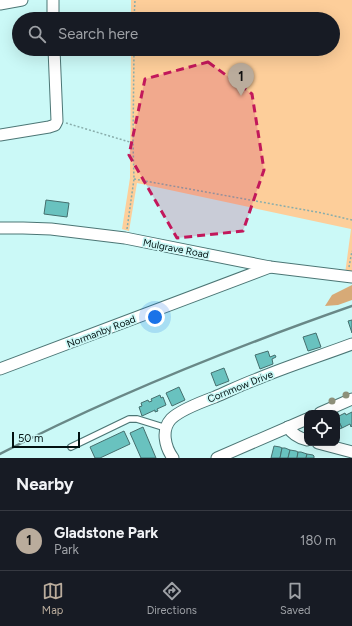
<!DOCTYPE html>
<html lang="en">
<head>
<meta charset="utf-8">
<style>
	:root { --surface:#171b24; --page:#20242c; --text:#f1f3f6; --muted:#9ea1a6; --line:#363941; --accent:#baac9c }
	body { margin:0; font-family:Figtree,sans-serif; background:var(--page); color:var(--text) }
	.controls { position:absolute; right:12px; bottom:12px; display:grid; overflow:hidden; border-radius:8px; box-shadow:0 4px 16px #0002 }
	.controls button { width:36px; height:36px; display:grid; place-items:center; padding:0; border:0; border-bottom:1px solid var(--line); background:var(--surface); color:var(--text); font:20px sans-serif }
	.scale { position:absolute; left:12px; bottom:10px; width:68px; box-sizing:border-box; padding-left:4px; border:2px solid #021111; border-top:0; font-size:11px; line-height:14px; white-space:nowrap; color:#021111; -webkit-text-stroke:3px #cbf9f7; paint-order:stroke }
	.you { position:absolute; left:155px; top:317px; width:14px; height:14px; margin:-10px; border:3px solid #fff; border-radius:50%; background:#1a73e8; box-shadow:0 0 0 6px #1a73e833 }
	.badge { display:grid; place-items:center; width:26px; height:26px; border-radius:50%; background:var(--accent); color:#111; font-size:13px; font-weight:700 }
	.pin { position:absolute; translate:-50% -33px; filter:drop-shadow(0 1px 2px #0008) }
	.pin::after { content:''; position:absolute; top:21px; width:14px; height:12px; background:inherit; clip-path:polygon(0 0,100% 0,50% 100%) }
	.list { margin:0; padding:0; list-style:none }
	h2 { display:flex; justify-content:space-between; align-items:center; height:52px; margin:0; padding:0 16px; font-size:17px }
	h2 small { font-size:13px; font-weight:400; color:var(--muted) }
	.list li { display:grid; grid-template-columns:26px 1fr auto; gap:12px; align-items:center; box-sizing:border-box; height:60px; padding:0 16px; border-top:1px solid var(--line) }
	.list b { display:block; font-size:15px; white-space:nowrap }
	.list p { margin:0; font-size:13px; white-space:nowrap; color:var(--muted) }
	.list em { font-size:13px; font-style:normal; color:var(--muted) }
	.icon { flex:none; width:22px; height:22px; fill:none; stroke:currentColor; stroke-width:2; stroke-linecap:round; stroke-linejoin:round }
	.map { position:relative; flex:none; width:352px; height:458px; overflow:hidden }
	.search { position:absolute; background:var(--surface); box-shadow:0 4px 16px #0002; left:12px; right:12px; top:12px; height:44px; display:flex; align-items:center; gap:10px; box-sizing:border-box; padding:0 14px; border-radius:22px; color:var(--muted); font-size:15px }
	.sheet { height:112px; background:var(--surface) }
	nav { display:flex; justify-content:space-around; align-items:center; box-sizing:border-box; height:56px; border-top:1px solid var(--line); background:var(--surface); font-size:11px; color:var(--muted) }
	nav a { display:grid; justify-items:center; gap:2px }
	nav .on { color:var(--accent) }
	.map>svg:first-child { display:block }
</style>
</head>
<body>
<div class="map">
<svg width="352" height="458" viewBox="0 0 352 458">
	<rect width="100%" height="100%" fill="#cbf9f7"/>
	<path fill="#fdce9a" d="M131,0H352V276L345,274L351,229L137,183L129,231L122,229L130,178L131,49H333V19H131Z"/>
	<path fill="#d7aa77" d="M352,285V300L338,305L325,306L332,295Z"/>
	<g fill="#69c2bf" stroke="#456f6e">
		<path d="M46,200L69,203L67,217L44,214Z"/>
		<path d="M352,320V333L348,321Z"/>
		<path d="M316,333L321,347L308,351L303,337Z"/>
		<path d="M268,351L270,357L275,355L276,357L272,359L273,364L260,369L255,355Z"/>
		<path d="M224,368L229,381L216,386L211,373Z"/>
		<path d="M179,387L185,400L172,406L166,393Z"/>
		<path d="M160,395L161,398L163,397L166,405L157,409L158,411L155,412V410L142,416L139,407L142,406L141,403L148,400L149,402L152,401L151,399Z"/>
		<path d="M352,412V426L351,427L350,424L342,428L337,417L345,413L346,415Z"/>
		<path d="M337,418L342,428L337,430Z"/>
		<path d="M143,427L156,458H141L130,433Z"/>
		<path d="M124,431L130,444L100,458H95L90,447Z"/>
		<path d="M274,446L280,447L282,448L280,458H271Z"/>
		<path d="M282,448H285L290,450L288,458H280Z"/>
		<path d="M290,450L296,451L298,452L297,458H288Z"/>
		<path d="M298,452H301L307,454L306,458H297Z"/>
		<path d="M307,454L313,455L314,456V458H306Z"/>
	</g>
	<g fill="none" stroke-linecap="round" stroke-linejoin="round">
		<defs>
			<path id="service" d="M71,447L129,419H137L166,428"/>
			<g id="minor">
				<path d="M53,0V19"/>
				<path d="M0,4L22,0"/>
				<path d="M0,135L49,127L55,125L57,121L54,49"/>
				<path d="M0,228H23L51,229L125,238L270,267L352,277"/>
				<path d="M0,369L270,267"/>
				<path d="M320,413L352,399"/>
				<path d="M288,427C292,434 299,438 307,440"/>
				<path d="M318,443L352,452"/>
				<path d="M173,458C165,447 161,430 171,419C179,411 204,401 215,397C229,391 243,384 257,379C288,366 320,356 352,344"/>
				<path d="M217,458L307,419"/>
			</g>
		</defs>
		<use href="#service" stroke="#4c7675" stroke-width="8"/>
		<use href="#minor" stroke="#4c7675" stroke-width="13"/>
		<g stroke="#89adab" stroke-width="1.5" stroke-dasharray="2 2" stroke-linecap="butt">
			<path d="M134,19L135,0"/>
			<path d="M66,123L133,143"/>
			<path d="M134,179L322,213L352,220"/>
			<path d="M127,229L134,179L133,143L134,49"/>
			<path d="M349,267L352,251"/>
		</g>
		<use href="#service" stroke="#fff" stroke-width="5.5"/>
		<use href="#minor" stroke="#fff" stroke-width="11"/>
		<path stroke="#698887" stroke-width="2.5" d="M0,454C113,395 232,348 352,306"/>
	</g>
	<g fill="#8d907a">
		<circle cx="346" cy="395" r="3.5"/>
		<circle cx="332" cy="401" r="3.5"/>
	</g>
	<path fill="#c2185b" fill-opacity="0.2" stroke="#c2185b" stroke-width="3" stroke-dasharray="8 5" stroke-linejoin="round" d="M208,62L252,94L264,170L243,231L177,238L129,155L145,79Z"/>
	<g text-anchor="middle" stroke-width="3.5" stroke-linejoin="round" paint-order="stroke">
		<g font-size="10" fill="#021111" stroke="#cbf9f7">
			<text transform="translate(176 248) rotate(11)" y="4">Mulgrave Road</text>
			<text transform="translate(101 331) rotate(-21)" y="4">Normanby Road</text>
			<text transform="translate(240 386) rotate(-22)" y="4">Cornmow Drive</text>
		</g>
	</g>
</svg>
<div class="controls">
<button><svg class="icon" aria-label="locate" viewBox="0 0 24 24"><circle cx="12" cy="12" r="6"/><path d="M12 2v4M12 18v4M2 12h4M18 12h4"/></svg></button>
</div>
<div class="scale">50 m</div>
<div class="you"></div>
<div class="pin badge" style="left:241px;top:96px">1</div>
<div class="search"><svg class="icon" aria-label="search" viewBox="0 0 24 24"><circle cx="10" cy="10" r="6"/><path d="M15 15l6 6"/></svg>Search here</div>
</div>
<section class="sheet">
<h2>Nearby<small></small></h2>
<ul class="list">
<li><span class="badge">1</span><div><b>Gladstone Park</b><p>Park</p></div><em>180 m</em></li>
</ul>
</section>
<nav>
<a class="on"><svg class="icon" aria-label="map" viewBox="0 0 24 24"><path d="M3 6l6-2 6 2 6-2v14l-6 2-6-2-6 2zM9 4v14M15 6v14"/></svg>Map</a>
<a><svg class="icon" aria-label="directions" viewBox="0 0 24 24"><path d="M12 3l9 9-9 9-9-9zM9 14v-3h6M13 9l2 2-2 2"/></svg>Directions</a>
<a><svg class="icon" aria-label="saved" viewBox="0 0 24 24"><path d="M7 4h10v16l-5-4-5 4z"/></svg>Saved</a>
</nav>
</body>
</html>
